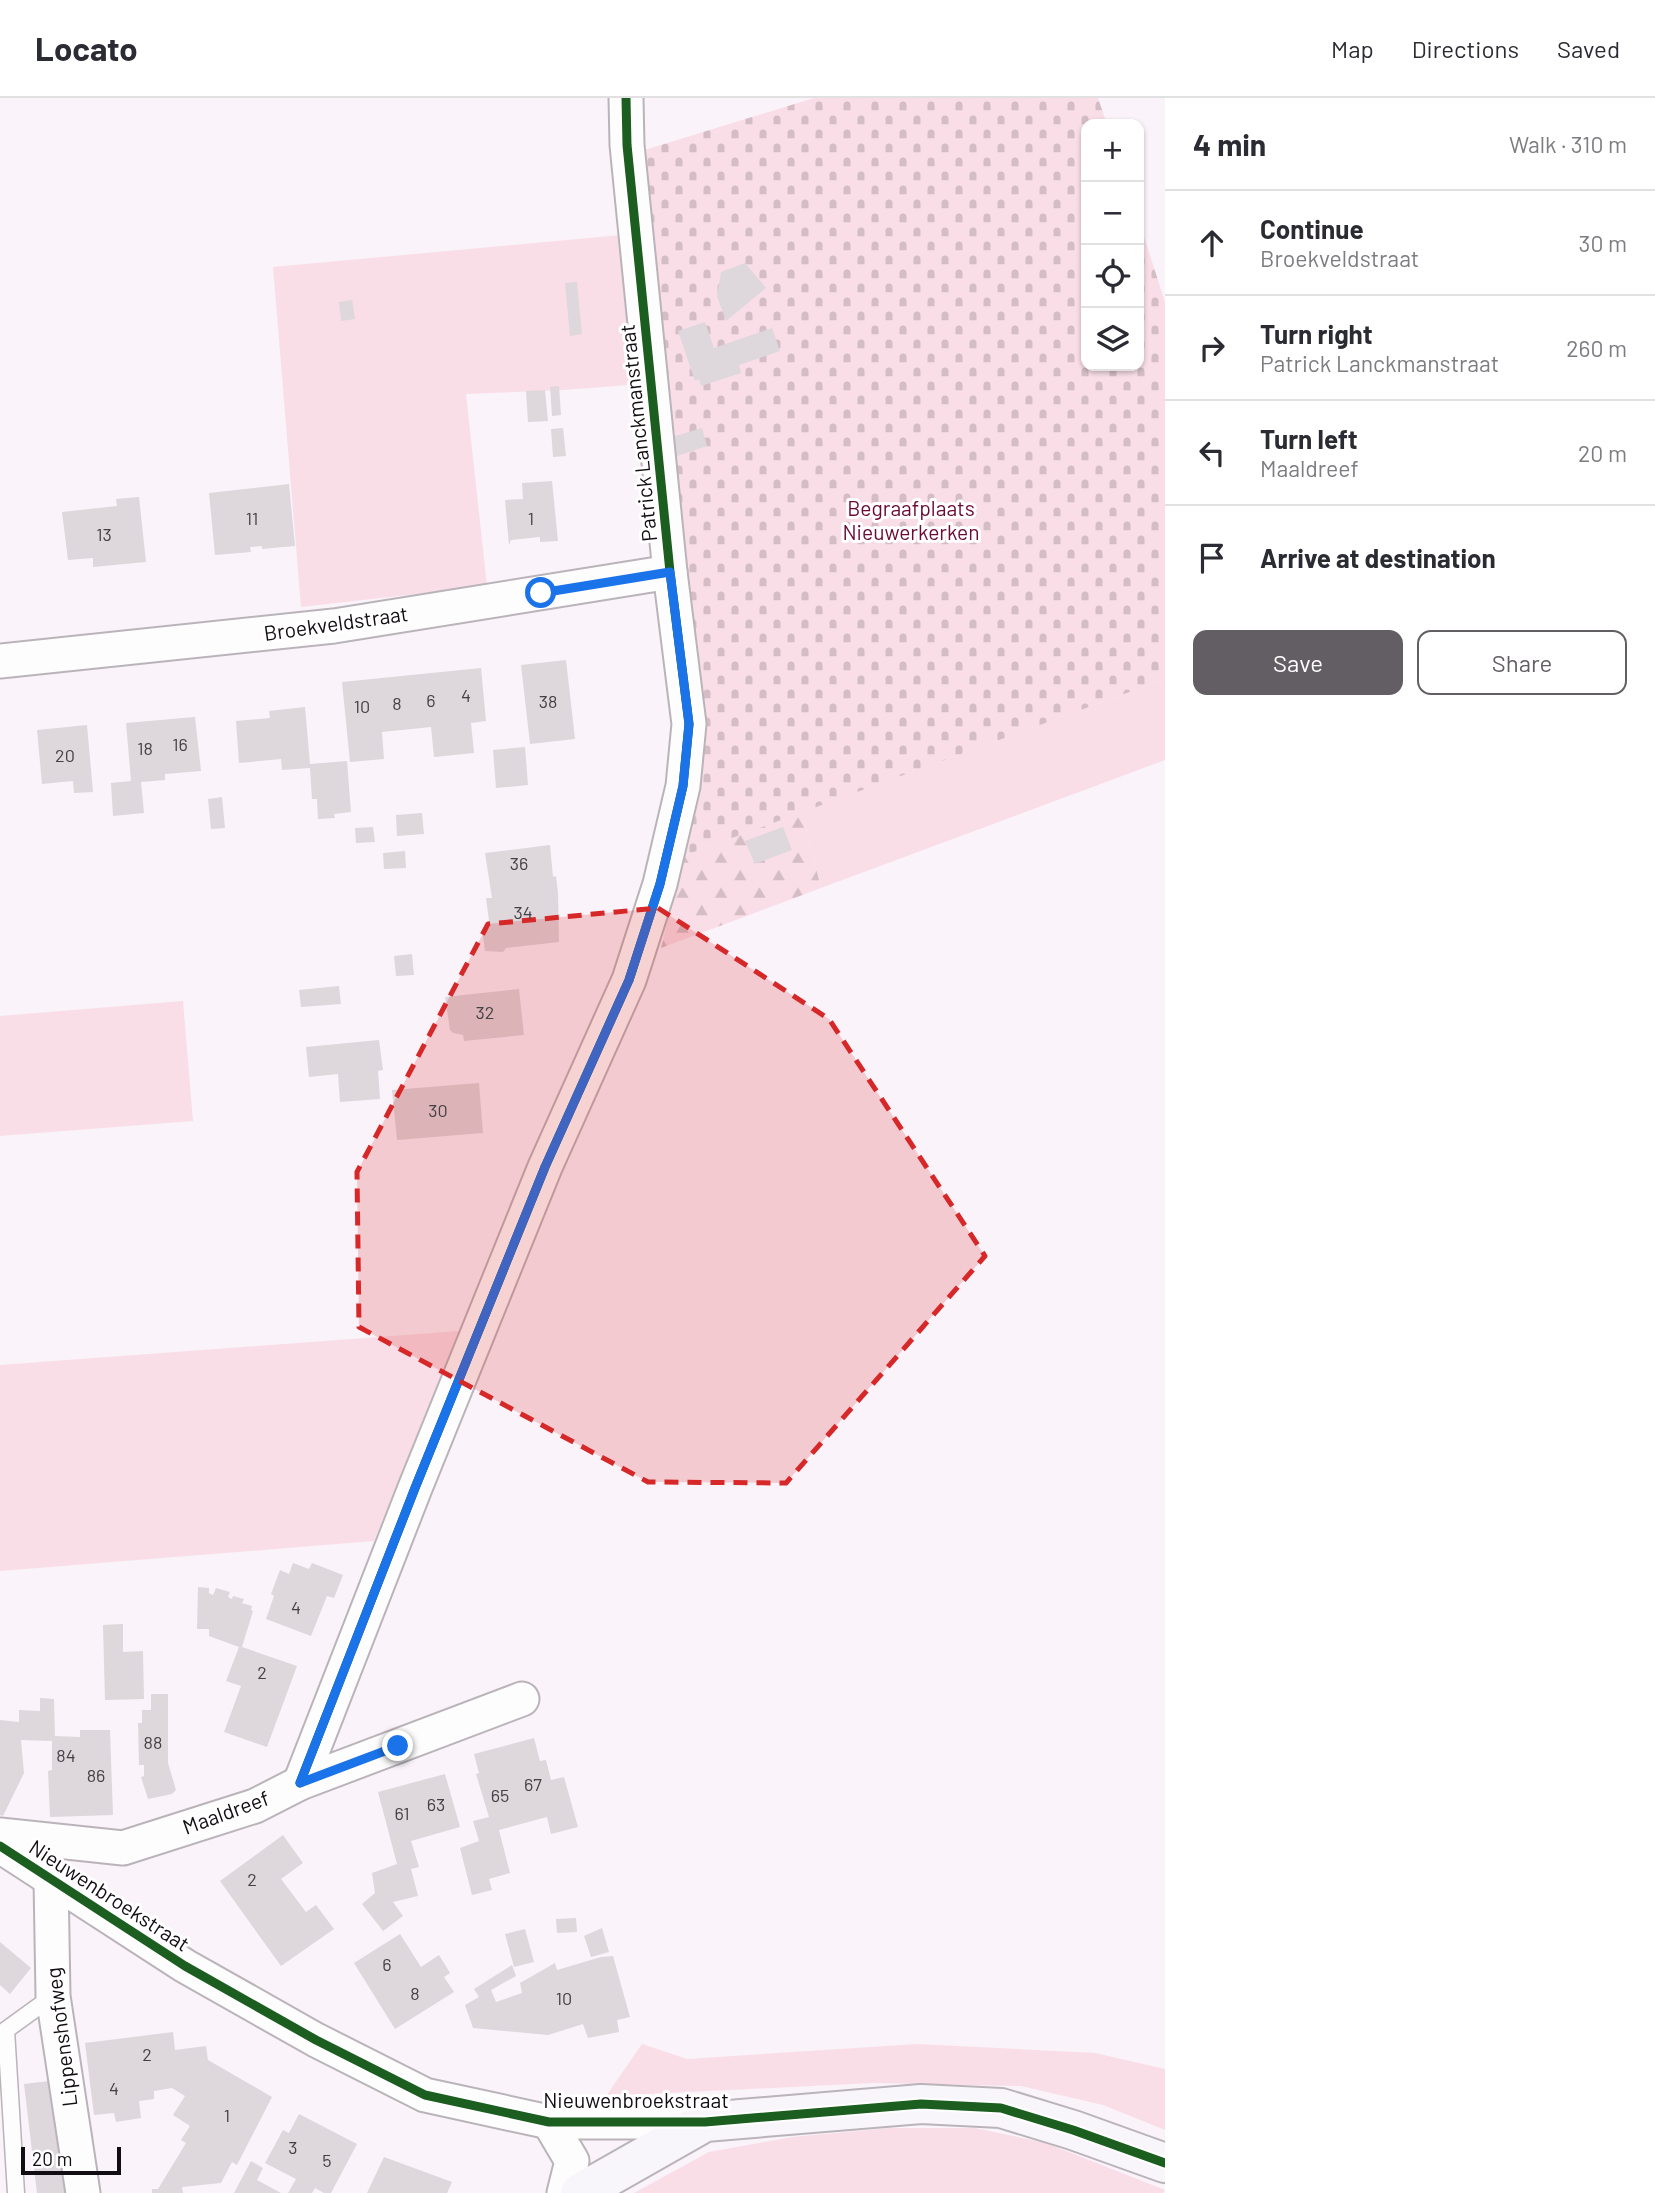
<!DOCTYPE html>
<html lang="en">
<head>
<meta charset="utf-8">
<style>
	:root { --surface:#fff; --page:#f7f7f7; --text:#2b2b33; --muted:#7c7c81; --line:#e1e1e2; --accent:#635e63 }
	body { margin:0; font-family:Barlow,sans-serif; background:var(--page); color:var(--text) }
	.controls { position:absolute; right:21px; top:21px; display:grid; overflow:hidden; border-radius:14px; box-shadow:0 2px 5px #0004 }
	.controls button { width:63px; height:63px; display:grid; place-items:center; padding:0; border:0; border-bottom:2px solid var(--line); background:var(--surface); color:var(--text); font:35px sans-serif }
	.scale { position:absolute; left:21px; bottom:18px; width:100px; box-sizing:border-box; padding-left:7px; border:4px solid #120d12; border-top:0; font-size:19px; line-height:24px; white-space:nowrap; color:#120d12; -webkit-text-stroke:5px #fff; paint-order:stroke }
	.stop { position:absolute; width:21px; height:21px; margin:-16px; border:5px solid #1a73e8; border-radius:50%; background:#fff }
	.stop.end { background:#1a73e8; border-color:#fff; box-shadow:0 2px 7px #0008 }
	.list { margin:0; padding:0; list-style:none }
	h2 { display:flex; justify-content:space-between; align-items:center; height:91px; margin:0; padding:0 28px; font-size:30px }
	h2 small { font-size:23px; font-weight:400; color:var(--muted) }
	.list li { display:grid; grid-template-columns:46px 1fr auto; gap:21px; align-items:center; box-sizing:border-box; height:105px; padding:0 28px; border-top:2px solid var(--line) }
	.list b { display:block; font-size:26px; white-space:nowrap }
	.list p { margin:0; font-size:23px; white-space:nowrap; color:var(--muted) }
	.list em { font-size:23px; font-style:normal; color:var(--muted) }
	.actions { display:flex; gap:14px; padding:21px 28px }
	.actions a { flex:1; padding:16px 0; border:2px solid var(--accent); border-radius:14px; text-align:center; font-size:24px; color:var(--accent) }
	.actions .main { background:var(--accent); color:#fff }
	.icon { flex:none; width:38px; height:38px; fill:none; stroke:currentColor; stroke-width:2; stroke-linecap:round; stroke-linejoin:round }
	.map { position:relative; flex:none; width:1165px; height:2095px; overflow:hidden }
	header { display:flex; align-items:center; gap:42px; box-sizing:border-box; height:98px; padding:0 35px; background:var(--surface); border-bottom:2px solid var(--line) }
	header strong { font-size:33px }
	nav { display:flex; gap:38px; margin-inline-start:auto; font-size:24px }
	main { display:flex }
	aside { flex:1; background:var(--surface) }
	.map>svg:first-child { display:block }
</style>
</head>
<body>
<header>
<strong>Locato</strong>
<nav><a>Map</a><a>Directions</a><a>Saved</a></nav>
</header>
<main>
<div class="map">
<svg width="1165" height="2095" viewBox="0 0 1165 2095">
	<defs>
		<pattern id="forest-firs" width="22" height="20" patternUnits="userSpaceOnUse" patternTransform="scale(1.75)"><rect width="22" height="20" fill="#f9dee7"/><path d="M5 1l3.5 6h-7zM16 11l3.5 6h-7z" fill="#d4bdc5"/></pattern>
		<pattern id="cemetery-stones" width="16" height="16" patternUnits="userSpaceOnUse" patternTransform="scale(1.75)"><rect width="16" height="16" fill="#f9dee7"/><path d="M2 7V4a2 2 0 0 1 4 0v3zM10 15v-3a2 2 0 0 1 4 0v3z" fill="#d4bdc5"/></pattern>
	</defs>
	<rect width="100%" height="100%" fill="#faf3fa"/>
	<g fill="#f9dee7">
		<path d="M621,137L642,286L563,292L466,296L487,488L301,509L273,169Z"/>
		<path d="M1165,581V662L821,790L802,714Z"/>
		<path d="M183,903L193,1023L0,1038V918Z"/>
		<path d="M459,1233L374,1443L0,1473V1267Z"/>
		<path d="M642,1946L687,1961L917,1946L1095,1955L1165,1971V2032L1103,2007L1021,1988L873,1985L606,1998Z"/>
		<path d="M890,2030H975L1046,2045L1165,2092L1163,2095H634L709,2054L792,2039Z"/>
	</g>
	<path fill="url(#forest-firs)" d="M802,714L821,790L661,850L683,758Z"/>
	<path fill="url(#cemetery-stones)" d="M814,0H1098L1107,26H1086V268H1139V123L1165,204V581L683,758L635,55Z"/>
	<g fill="#ded7dc">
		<path d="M745,165L766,190L726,223L717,198L721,174Z"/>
		<path d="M577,184L582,236L570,238L565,185Z"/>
		<path d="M352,202L355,221L341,223L339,204Z"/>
		<path d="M705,224L714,250L772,230L780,253L739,267L741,275L701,288L699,281L695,283L678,233Z"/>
		<path d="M559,288L561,317L552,318L550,289Z"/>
		<path d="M545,292L548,323L528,324L526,293Z"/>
		<path d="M563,330L566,358L553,359L551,331Z"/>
		<path d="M702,330L707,348L674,359L672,339Z"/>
		<path d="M552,383L558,443L540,444V439L511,442L509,447L505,402L523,401L522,385Z"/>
		<path d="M289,386L295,448L262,451V448L250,449L251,454L215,457L209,395Z"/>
		<path d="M139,399L146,464L93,469V460L68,462L62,414L117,408L116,401Z"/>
		<path d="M566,562L575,641L530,646L521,567Z"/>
		<path d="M481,570L486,623L471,625L474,655L434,659L431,629L382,634L384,661L350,664L342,584Z"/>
		<path d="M305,609L310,666L347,663L351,714L334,716L335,720L318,721L317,701H312L310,670L282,672L281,661L239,665L236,623L270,620L269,613Z"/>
		<path d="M195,619L201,673L165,676V682L141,684L144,715L113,718L111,685L131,683L126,625Z"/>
		<path d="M87,627L93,694L74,695L73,683L42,686L37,632Z"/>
		<path d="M525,649L528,687L496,690L493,652Z"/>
		<path d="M222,699L225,730L211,731L208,701Z"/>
		<path d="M422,715L424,736L397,738L396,717Z"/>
		<path d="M373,729L375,744L356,745L355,730Z"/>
		<path d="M783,729L792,752L755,766L745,743Z"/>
		<path d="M550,747L553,779L556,778L558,795L559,844L506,850L503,854L485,853L482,831L490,830L486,800H492L485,755Z"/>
		<path d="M405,753L406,770L384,771L383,755Z"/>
		<path d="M412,856L414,877L396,878L394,858Z"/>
		<path d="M339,888L341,906L301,909L299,892Z"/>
		<path d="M519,891L524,937L464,943L463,937L453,935L450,932L445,899Z"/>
		<path d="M379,942L383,972L378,973L380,1001L340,1004L338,976L309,979L306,949Z"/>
		<path d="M479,985L483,1035L397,1042L392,992Z"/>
		<path d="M293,1465L309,1471L312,1465L343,1477L334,1500L327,1498L311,1538L266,1521L274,1498L271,1496L280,1472L289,1476Z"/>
		<path d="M198,1489L209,1490V1495L213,1497L216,1490L230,1494L228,1499L232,1501L233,1498L244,1501L242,1505L252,1508L251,1512L253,1513L242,1549L297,1568L267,1649L224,1634L241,1588L226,1583L239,1549L209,1538V1531H197Z"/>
		<path d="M123,1526V1554L143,1553L144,1601L105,1602L103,1527Z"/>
		<path d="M151,1596H168V1665L176,1692L172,1696L148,1701L141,1679L144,1678V1667H139L138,1625H142V1612H151Z"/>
		<path d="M40,1600L54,1601L55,1638L80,1639V1632H110L113,1717L50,1719L48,1673L52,1672V1643L21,1642L24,1675L3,1718L0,1717V1622L19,1624V1612L40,1613Z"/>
		<path d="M534,1640L540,1663L546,1662L551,1682L564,1679L578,1729L551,1736L547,1719L499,1732L510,1775L489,1781L492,1792L472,1797L460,1750L479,1743L473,1723L489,1719L476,1676L479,1675L474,1656Z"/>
		<path d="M445,1676L460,1729L411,1743L419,1769L411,1771L418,1798L393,1804L403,1818L383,1833L362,1806L375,1795L372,1775L397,1766L378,1694Z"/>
		<path d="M283,1737L303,1765L281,1781L306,1814L316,1807L334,1831L281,1868L220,1783Z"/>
		<path d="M576,1820L577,1834L557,1835L556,1821Z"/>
		<path d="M602,1830L609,1854L591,1859L584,1838Z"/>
		<path d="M525,1831L534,1864L514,1869L505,1836Z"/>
		<path d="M400,1836L421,1869L439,1857L450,1875L444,1879L454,1894L395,1931L354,1865Z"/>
		<path d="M0,1844L31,1870L10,1896L0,1887Z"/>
		<path d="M613,1858L630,1919L617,1922L619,1934L588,1940L583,1926L548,1937L473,1930L465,1907L479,1899L474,1891L512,1867L516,1878L491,1892L496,1904L522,1895L520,1885L555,1865L557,1872L601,1859Z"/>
		<path d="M173,1934L175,1952L206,1948L208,1962L272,1999L237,2067L232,2064L221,2085L182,2089L183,2095H152V2091H158L186,2045L181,2042L190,2028L173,2017L185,1998L172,1990L154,1993V2001L139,2003L141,2020L116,2024L114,2015L94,2017L85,1945Z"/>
		<path d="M58,1982L71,2095H37L24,1986Z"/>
		<path d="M299,2016L357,2046L331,2095H324L315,2090L312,2095H288L296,2081L265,2065L283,2032L289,2035Z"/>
		<path d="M384,2059L452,2084L447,2095H367Z"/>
		<path d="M251,2063L263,2070L257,2082L281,2095H234Z"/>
	</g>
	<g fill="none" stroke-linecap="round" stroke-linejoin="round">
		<defs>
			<path id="lane" d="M16,2095L6,1932L53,1898"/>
			<g id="street">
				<path d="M0,563L334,528L670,474"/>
				<path d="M300,1685L415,1390L545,1069L629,882L660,786L683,688L689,626L670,474L627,47L626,0"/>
				<path d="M0,1737L123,1750L255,1708L300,1685L522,1601"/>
				<path d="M0,1748L185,1868L316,1942L425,1997L549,2024H705"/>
				<path d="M51,1781L53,1898L83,2095"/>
				<path d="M549,2024L572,2063L564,2095"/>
			</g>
			<path id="secondary" d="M580,2095L705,2024L921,2006L1001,2010L1073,2032L1165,2065"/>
		</defs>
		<use href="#lane" stroke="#bab4ba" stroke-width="19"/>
		<use href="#street" stroke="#bab4ba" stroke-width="37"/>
		<use href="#secondary" stroke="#bab4ba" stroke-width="42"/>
		<use href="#lane" stroke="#fefdfe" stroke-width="16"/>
		<use href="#street" stroke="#fefdfe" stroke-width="33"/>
		<use href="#secondary" stroke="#f9f6fb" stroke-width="38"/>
		<defs>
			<g id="cycleway">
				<path d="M300,1685L415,1390L545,1069L629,882L660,786L683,688L689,626L670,474L627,47L626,0"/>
				<path d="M0,1748L185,1868L316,1942L425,1997L549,2024H705L921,2006L1001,2010L1073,2032L1165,2065"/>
			</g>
		</defs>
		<use href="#cycleway" stroke="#fff" stroke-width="13"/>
		<use href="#cycleway" stroke="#1b5e20" stroke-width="9"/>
	</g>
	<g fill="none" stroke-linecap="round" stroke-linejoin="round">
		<path stroke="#1a73e8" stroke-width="9" d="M398,1648L300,1685L415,1390L545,1069L629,882L660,786L683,688L689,626L670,474L541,495"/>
	</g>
	<path fill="#d62828" fill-opacity="0.2" stroke="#d62828" stroke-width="5" stroke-dasharray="14 9" stroke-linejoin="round" d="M658,810L829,921L985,1158L786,1385L648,1384L359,1229L357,1074L488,826Z"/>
	<g text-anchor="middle" stroke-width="6" stroke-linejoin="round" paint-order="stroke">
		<g font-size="18" fill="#454044">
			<text x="252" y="427">11</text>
			<text x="531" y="427">1</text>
			<text x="104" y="443">13</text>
			<text x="466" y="604">4</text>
			<text x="431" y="609">6</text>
			<text x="548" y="610">38</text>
			<text x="397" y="612">8</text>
			<text x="362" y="615">10</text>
			<text x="180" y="653">16</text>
			<text x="145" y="657">18</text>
			<text x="65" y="664">20</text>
			<text x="519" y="772">36</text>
			<text x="523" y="821">34</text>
			<text x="485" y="921">32</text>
			<text x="438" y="1019">30</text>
			<text x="296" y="1516">4</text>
			<text x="262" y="1581">2</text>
			<text x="153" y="1651">88</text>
			<text x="66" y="1664">84</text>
			<text x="96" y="1684">86</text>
			<text x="533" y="1693">67</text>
			<text x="500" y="1704">65</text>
			<text x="436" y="1713">63</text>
			<text x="402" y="1722">61</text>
			<text x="252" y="1788">2</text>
			<text x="387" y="1873">6</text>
			<text x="415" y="1902">8</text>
			<text x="564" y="1907">10</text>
			<text x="147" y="1963">2</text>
			<text x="114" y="1997">4</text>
			<text x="227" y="2024">1</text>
			<text x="293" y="2056">3</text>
			<text x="327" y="2069">5</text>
		</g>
		<g font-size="21" fill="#120d12" stroke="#fff">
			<text transform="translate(639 335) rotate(-96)" y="7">Patrick Lanckmanstraat</text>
			<text transform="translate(336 526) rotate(-8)" y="7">Broekveldstraat</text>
			<text transform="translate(226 1715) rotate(-20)" y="7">Maaldreef</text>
			<text transform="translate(109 1798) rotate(33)" y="7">Nieuwenbroekstraat</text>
			<text transform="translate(62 1939) rotate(-97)" y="7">Lippenshofweg</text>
			<text x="636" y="2010">Nieuwenbroekstraat</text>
		</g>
		<g font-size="21" fill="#6a0a35" stroke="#fff">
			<text x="911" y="418">Begraafplaats<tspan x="911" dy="24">Nieuwerkerken</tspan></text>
		</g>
	</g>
</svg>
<div class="controls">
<button>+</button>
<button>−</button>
<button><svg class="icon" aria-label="locate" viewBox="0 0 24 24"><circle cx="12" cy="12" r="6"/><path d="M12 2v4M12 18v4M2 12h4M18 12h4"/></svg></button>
<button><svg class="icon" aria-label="layers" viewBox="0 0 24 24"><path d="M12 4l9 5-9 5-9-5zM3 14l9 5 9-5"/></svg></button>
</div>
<div class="scale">20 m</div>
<div class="stop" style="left:541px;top:495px"></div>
<div class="stop end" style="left:398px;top:1648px"></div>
</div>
<aside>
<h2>4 min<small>Walk · 310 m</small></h2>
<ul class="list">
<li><svg class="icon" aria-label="ahead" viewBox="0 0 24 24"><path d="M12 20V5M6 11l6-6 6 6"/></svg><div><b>Continue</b><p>Broekveldstraat</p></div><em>30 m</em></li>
<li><svg class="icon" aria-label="right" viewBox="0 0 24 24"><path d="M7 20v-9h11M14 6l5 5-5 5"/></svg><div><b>Turn right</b><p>Patrick Lanckmanstraat</p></div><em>260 m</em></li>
<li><svg class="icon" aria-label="left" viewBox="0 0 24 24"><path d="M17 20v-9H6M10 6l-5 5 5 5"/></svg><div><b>Turn left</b><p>Maaldreef</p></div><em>20 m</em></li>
<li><svg class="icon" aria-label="arrive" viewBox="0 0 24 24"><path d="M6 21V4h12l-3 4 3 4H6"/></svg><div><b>Arrive at destination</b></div></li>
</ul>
<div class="actions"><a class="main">Save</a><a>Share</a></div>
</aside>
</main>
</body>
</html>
